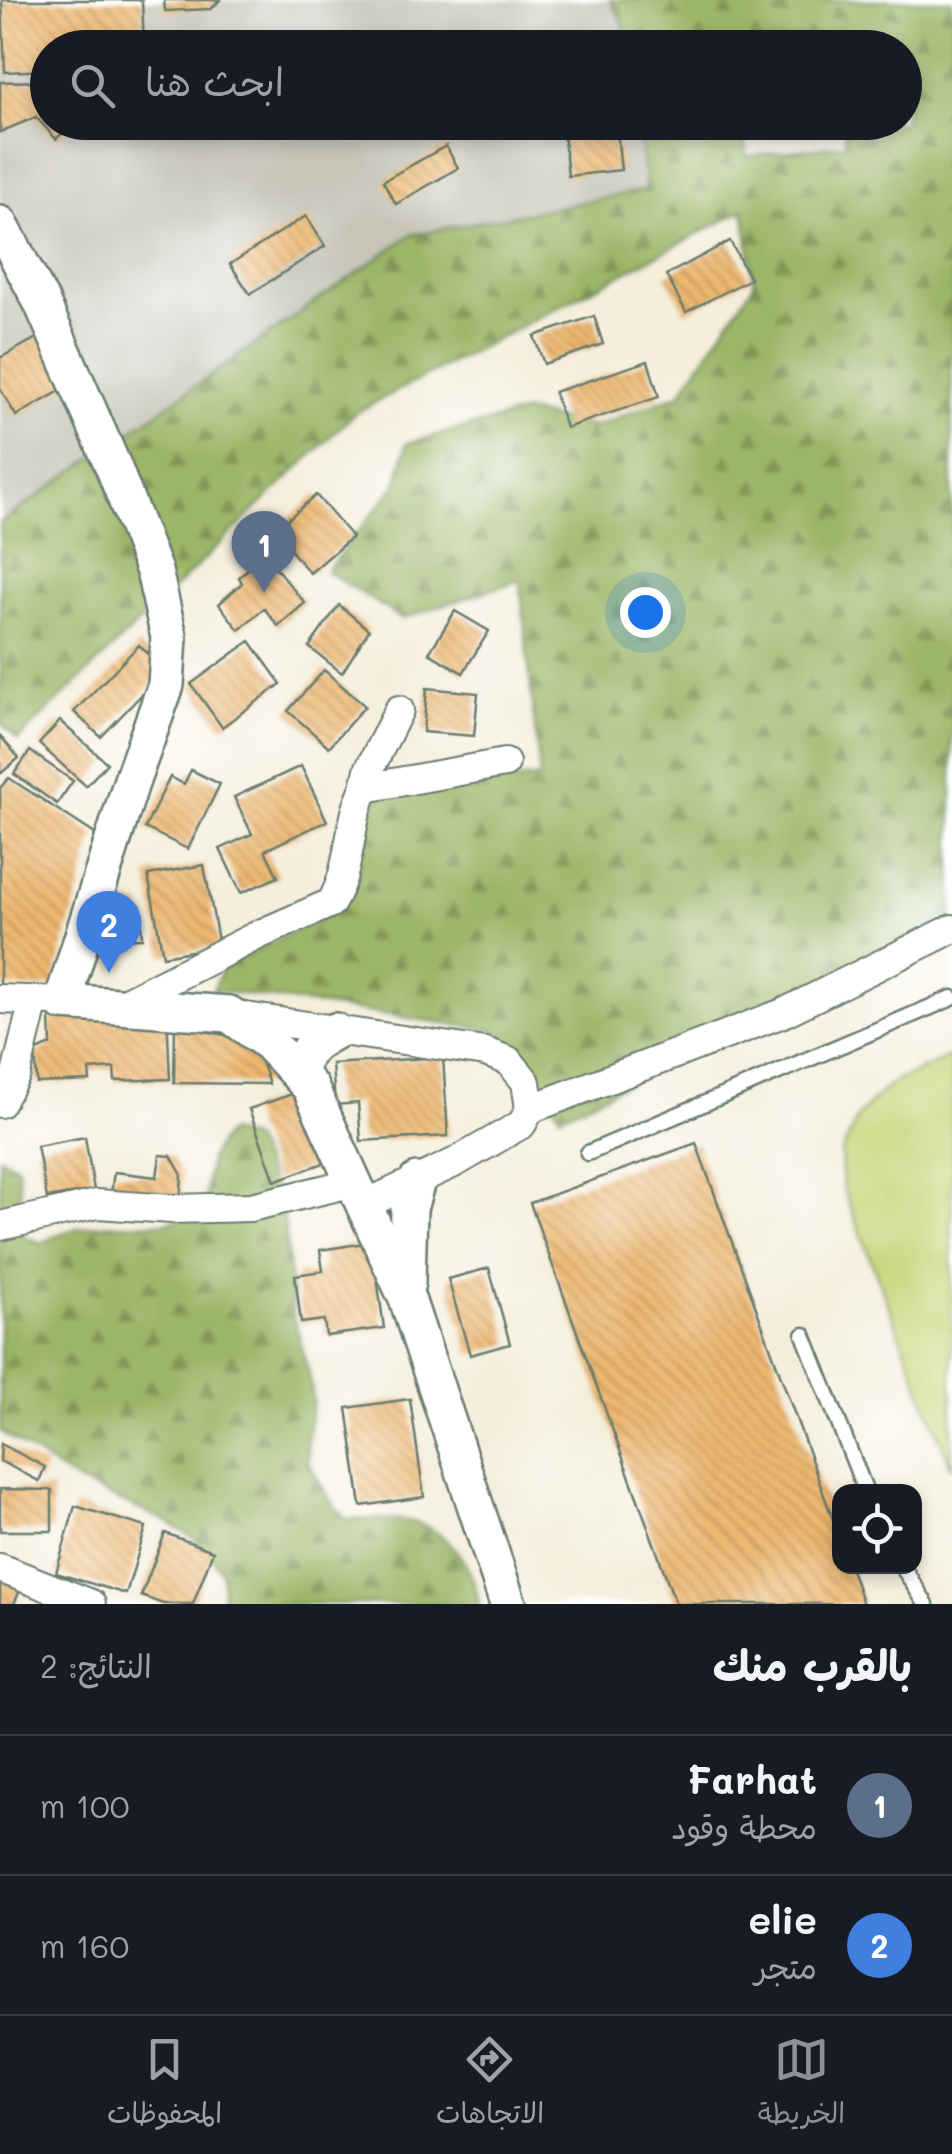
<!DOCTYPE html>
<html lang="ar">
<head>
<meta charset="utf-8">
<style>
	:root { --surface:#171b24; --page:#242831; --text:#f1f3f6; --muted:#9ea1a6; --line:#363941; --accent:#8c9099 }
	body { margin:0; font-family:Mali,"Playpen Sans Arabic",sans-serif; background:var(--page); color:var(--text); direction:rtl }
	.controls { position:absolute; right:30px; bottom:30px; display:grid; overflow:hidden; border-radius:20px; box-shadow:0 5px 15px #0003 }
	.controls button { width:90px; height:90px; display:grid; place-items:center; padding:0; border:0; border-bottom:2px solid var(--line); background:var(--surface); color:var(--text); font:50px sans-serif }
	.you { position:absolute; left:645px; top:612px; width:35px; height:35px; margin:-25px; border:8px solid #fff; border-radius:50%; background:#1a73e8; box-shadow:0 0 0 15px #1a73e833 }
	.badge { display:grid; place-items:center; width:65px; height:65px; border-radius:50%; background:var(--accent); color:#fff; font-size:32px; font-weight:700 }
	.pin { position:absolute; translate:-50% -82px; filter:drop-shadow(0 2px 5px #0008) }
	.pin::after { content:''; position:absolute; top:52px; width:35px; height:30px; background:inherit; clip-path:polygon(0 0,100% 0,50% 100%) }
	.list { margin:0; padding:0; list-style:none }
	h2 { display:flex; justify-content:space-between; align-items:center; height:130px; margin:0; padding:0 40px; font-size:42px }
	h2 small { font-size:32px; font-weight:400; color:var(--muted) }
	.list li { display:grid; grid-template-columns:65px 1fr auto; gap:30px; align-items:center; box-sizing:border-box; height:140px; padding:0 40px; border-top:2px solid var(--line) }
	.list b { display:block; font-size:38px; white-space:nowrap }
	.list p { margin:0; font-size:32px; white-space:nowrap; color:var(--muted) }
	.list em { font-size:32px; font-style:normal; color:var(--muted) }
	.icon { flex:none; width:55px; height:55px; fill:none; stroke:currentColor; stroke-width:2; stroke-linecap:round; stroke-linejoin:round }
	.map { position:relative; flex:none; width:952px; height:1604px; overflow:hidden; direction:ltr }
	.search { position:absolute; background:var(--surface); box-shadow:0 5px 15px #0003; left:30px; right:30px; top:30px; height:110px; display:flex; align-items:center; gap:25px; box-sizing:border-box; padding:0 35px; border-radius:55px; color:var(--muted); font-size:38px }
	.sheet { height:410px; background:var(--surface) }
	nav { display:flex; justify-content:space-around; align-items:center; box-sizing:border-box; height:140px; border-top:2px solid var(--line); background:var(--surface); font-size:28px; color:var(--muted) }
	nav a { display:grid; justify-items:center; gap:5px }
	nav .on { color:var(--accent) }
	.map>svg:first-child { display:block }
</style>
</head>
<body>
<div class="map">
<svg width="952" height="1604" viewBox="0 0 952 1604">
	<defs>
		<pattern id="forest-firs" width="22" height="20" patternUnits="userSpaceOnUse" patternTransform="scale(2.5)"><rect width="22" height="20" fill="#9cb667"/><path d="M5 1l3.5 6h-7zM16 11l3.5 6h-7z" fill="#7f9556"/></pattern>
		<pattern id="building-back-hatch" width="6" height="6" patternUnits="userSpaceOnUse" patternTransform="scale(2.5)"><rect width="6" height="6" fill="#eeb870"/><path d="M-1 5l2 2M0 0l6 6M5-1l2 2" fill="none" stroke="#c0975d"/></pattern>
	</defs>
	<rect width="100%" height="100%" fill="#fff"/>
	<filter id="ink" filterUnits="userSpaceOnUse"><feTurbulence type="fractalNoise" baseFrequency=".01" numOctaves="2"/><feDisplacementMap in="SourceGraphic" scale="20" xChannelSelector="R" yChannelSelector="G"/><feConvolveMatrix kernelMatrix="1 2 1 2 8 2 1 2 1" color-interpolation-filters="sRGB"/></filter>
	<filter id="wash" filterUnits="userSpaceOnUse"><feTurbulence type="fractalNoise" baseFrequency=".0048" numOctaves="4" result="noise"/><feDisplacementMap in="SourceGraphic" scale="40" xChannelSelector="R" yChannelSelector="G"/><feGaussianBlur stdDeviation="2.25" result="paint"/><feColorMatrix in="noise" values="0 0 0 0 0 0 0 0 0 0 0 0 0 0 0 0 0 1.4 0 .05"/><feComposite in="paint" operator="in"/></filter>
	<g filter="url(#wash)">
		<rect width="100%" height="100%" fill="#f4eedb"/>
		<path fill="#c6c5b8" d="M0,0H610L624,25L627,47L48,48V122L638,123L647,190L411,235L0,523Z"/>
		<g fill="url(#forest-firs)" stroke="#5e7a4e" stroke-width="2.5">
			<path d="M610,0H952V936L873,985L796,1002L560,1116L532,1068L493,1030L213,990L223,967L334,912L366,791L540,778L520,580L402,619L326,571L396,485L407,443L526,412L593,427L680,394L754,284L744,210L355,413L18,740L0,722V523L411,235L646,190L638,123H743L747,156L846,144L844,123L904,122V48L835,47L832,34L733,47H627L624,25Z"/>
			<path d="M229,1132L253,1140L281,1205L285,1227L293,1314L310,1377L313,1400L307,1442L309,1464L332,1503L346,1519C365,1520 385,1518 403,1520C446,1526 473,1564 479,1604H223L222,1573L212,1556L196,1540L162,1519L79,1483L0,1431V1157L18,1166L24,1237L43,1243C79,1219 117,1226 158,1223C173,1222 189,1216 204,1211C209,1178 202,1156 229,1132Z"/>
		</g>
		<path fill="#c6d476" stroke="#728855" stroke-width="2.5" d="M952,1056V1469L843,1188L841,1154L859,1115L890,1084Z"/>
		<g id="blocks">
			<g fill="url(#building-back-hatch)">
				<path d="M2,0H142L144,48H48V70L5,72Z"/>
				<path d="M164,0H220L211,9L165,11Z"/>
				<path d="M48,81V122H75L56,139L36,117L0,132V82Z"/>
				<path d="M562,122H616L621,170L568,176Z"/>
				<path d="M771,122H824V126L772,133Z"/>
				<path d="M446,146L458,168L396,204L383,181Z"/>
				<path d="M306,216L325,246L250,294L230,264Z"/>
				<path d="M730,241L750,279L686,312L666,275Z"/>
				<path d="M594,316L603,344L544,364L534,336Z"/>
				<path d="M46,333L74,383L16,416L0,388V358Z"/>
				<path d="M648,361L659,397L566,428L554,392Z"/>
				<path d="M316,495L352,537L310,573L274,531Z"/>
				<path d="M264,554L305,603L278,626L264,608L239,630L219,604L242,583L239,577Z"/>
				<path d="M339,605L369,630L342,673L309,647Z"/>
				<path d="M455,611L489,631L463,673L429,653Z"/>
				<path d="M250,641L281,684L222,727L191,684Z"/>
				<path d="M139,645L165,670L101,737L74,712Z"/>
				<path d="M324,670L365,706L329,747L288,711Z"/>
				<path d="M427,688L478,693L474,736L423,732Z"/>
				<path d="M60,721L107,763L86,786L39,744Z"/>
				<path d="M0,736L19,758L0,774Z"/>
				<path d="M30,751L73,781L57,804L14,774Z"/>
				<path d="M301,766L327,821L265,850L278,877L241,893L220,849L252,834L234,797Z"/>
				<path d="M191,770L220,784L188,849L145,828L170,777L184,784Z"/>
				<path d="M9,778L95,834L53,986L36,989L0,987V788Z"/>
				<path d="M204,865L219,946L163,956L148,875Z"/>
				<path d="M140,905L142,938L109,939L107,906Z"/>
				<path d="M167,1011L170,1079L115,1081L114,1068L89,1070L90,1081L37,1083L35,1052L51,1045L50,1017Z"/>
				<path d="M175,1025L225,1035L257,1050L269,1084L174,1083Z"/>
				<path d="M443,1057L448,1136L361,1141L358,1103L335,1105L332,1064Z"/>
				<path d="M306,1089L332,1160L275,1181L249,1109Z"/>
				<path d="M85,1137L94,1190L47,1198L37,1146Z"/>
				<path d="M696,1143L840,1539V1566H850L863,1604H676L530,1203Z"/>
				<path d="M160,1155L171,1156L182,1175L180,1202L111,1194L114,1172L157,1177Z"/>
				<path d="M372,1242L384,1328L326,1336L324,1320L301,1323L295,1275L323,1271L320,1250Z"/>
				<path d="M489,1268L510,1344L470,1355L448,1279Z"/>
				<path d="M410,1399L424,1497L361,1506L347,1408Z"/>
				<path d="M1,1444L45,1467L39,1481L0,1461Z"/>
				<path d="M0,1489L52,1490V1531H0Z"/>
				<path d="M75,1506L146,1527L126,1594L56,1573Z"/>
				<path d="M165,1533L213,1551L193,1604H163L141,1596Z"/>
				<path d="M0,1572L24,1581L14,1604H0Z"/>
			</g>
		</g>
	</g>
	<g filter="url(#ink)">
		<use href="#blocks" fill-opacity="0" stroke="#6a7b6e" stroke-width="2.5"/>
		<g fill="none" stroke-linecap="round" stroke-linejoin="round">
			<defs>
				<g id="service">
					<path d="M588,1153L952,998"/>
					<path d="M804,1335L866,1492"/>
					<path d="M902,1566L926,1604"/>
				</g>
				<g id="minor">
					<path d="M365,788L369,770L399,710"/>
					<path d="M0,999L50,1001"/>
					<path d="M120,1005L258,935L331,903C352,869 347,824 365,788L505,763"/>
					<path d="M232,1015L485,1052L509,1061L526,1082L530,1109L522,1124L456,1162L366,1204"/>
					<path d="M0,1103L16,1074L34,1000"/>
					<path d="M530,1109L783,1013L952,929"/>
					<path d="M0,1226L97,1204L172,1209L251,1207L355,1182"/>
					<path d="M0,1568L91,1604"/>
				</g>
				<g id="tertiary">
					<path d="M0,224L42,303L113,466L154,571L169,637L166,685L131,783L62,1002L229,1014L269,1043L310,1087L407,1299L508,1604"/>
					<path d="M300,1075C302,1050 314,1042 335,1031"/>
					<path d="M407,1283L409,1209L417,1181"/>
				</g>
			</defs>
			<use href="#service" stroke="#6a7b6e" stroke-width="19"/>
			<use href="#minor" stroke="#6a7b6e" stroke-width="32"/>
			<use href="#tertiary" stroke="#6a7b6e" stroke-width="40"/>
			<use href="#service" stroke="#fff" stroke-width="14"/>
			<use href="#minor" stroke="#fff" stroke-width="28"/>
			<use href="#tertiary" stroke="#fff" stroke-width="35"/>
		</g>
	</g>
</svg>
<div class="controls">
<button><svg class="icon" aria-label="locate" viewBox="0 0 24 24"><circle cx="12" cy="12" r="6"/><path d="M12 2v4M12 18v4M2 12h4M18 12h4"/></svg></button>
</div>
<div class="you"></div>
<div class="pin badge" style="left:264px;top:593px;background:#5c6f8a">1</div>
<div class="pin badge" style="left:109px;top:973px;background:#3f7fe0">2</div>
<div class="search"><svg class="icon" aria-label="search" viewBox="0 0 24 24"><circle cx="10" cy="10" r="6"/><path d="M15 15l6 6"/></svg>ابحث هنا</div>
</div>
<section class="sheet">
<h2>بالقرب منك<small>النتائج: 2</small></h2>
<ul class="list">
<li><span class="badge" style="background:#5c6f8a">1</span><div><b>Farhat</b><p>محطة وقود</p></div><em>100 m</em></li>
<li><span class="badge" style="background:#3f7fe0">2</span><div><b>elie</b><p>متجر</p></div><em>160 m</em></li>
</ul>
</section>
<nav>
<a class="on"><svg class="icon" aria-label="map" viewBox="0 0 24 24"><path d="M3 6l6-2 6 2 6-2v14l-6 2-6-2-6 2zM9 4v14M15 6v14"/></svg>الخريطة</a>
<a><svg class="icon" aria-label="directions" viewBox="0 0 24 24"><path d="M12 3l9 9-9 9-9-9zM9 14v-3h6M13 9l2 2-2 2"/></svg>الاتجاهات</a>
<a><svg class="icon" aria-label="saved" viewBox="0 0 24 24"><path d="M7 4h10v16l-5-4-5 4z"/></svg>المحفوظات</a>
</nav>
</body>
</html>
